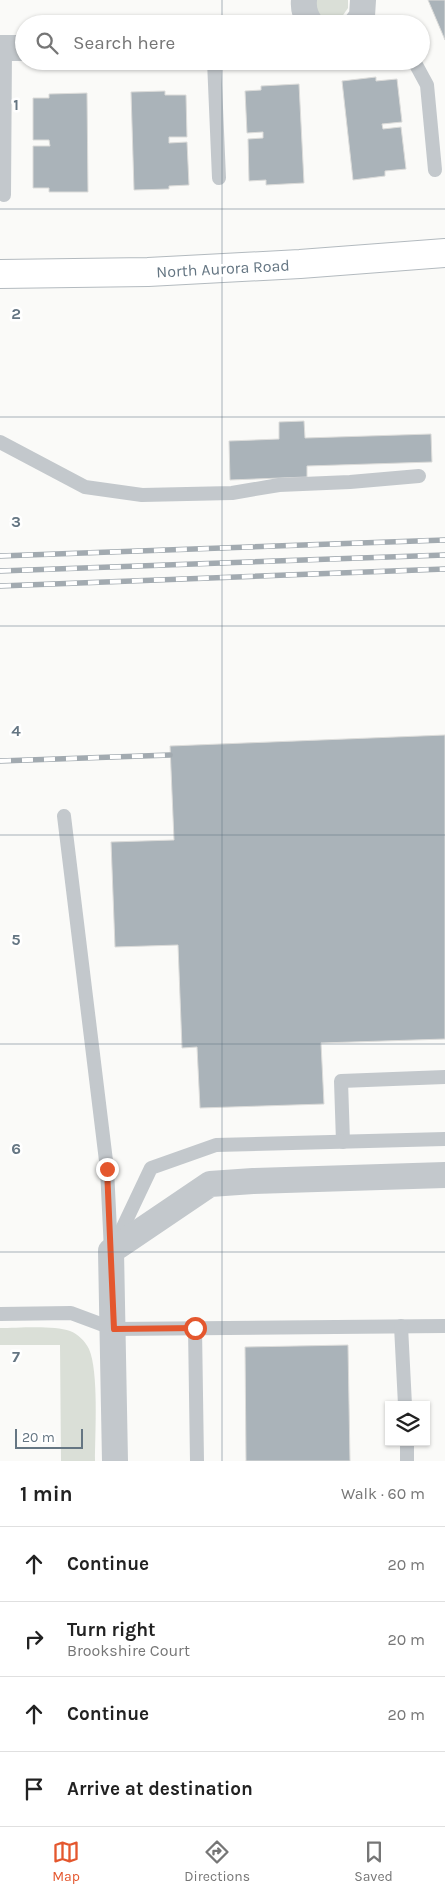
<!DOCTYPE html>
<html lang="en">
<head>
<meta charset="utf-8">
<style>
	:root { --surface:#fff; --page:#f2f2f2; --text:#222; --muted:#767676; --line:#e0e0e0; --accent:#e4572e }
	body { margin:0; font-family:Karla,sans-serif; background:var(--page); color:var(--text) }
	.controls { position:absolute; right:15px; bottom:15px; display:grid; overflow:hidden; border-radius:0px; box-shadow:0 1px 4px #0004 }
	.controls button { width:45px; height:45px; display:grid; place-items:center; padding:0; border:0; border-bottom:1px solid var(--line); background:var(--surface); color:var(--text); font:25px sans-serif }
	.scale { position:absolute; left:15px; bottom:12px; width:68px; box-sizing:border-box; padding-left:5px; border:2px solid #657683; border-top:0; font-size:14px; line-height:18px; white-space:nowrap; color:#657683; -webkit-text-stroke:4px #fff; paint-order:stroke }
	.stop { position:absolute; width:15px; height:15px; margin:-11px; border:4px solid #e4572e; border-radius:50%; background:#fff }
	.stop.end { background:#e4572e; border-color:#fff; box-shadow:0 1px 5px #0008 }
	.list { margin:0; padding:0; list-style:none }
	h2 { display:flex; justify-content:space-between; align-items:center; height:65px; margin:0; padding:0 20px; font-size:21px }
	h2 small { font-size:16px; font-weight:400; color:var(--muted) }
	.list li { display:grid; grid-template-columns:32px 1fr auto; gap:15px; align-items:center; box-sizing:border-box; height:75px; padding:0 20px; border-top:1px solid var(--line) }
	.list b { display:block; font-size:19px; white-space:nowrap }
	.list p { margin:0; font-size:16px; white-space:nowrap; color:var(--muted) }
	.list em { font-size:16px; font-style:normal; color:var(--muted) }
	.icon { flex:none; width:28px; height:28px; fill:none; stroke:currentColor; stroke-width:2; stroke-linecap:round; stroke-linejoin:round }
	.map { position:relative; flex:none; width:445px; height:1461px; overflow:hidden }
	.search { position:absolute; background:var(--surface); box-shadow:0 1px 4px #0004; left:15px; right:15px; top:15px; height:55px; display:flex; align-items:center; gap:12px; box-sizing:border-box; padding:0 18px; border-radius:28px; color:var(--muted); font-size:19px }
	.sheet { height:365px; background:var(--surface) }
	nav { display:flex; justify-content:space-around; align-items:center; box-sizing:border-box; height:70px; border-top:1px solid var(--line); background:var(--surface); font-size:14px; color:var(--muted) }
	nav a { display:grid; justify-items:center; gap:2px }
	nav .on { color:var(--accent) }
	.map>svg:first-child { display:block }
</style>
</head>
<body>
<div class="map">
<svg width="445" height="1461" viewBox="0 0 445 1461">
	<rect width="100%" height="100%" fill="#fafaf8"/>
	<g fill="#dadfd7">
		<path d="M314,0H348V8L341,18L329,21L318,16Z"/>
		<path d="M0,1328C18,1328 54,1325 70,1331C78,1334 85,1341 89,1349C99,1372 95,1434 95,1461H61L60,1345H0Z"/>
	</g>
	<g fill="#aab3b9" stroke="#dcdcda">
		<path d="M428,0H445V40Z"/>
		<path d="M376,77V81L397,79L402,122L382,124L383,129L401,127L406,169L385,171V176L353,180L342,81Z"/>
		<path d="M299,84L304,183L266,185V180L249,181L248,139L263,138V132L247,133L245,91L261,90V86Z"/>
		<path d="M165,91V95H186L187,137H169V143L187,142L189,185L169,186V189L134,190L131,92Z"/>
		<path d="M87,93L88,192H49V188H33V146H50L49,140H33V98H49V94Z"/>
		<path d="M304,421L305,438L431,434L432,462L307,466V477L230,480L229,441L279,439V422Z"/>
		<path d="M445,735V1039L321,1043L324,1104L200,1108L197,1047L182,1048L178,945L115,947L111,842L174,840L170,746Z"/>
		<path d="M348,1345L350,1461H246L245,1347Z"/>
	</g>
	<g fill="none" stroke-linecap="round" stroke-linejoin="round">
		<defs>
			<path id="secondary" d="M0,274L148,272L300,264L445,253"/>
		</defs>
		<use href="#secondary" stroke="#b3babf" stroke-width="30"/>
		<g stroke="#c3c8cc" stroke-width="14">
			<path d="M214,61L219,178"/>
			<path d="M414,61L427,85L435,170"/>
			<path d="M4,195L5,48"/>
			<path d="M0,442L85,487L142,495L232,493L279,485L350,482L419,476"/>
			<path d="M64,816L107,1169L111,1251"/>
			<path d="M343,1142L341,1081L445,1077"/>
			<path d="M115,1244L151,1168L216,1145L445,1139"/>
			<path d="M0,1314L71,1313L114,1329L445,1326"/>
			<path d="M401,1326L405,1405"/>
			<path d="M195,1328L197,1461"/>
			<path d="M407,1442V1461"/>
		</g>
		<g stroke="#c3c8cc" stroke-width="26">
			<path d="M304,0C303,9 305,16 311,24"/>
			<path d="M356,24L362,16L363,0"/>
			<path d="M0,48H24"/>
			<path d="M115,1461L111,1251L210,1184L253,1181L445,1175"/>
		</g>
		<use href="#secondary" stroke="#fff" stroke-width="28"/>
		<defs>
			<g id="rail">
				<path d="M0,556L445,540"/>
				<path d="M0,571L445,555"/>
				<path d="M0,586L445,569"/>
				<path d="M0,761L170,755"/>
			</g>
		</defs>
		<use href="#rail" stroke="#a2aab0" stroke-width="5.5"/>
		<use href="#rail" stroke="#fff" stroke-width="4" stroke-dasharray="11" stroke-linecap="butt"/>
	</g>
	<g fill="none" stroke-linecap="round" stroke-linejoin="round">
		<path stroke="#e4572e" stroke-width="6" d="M107,1169L114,1329L195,1328"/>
	</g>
	<path fill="none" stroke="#657683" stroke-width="1" stroke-opacity="0.55" d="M222,0V24M222,61V1461M0,209H445M0,417H445M0,626H445M0,835H445M0,1044H445M0,1252H445"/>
	<g text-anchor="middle" stroke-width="5" stroke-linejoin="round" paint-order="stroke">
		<g font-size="16" fill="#657683" stroke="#fff">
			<text transform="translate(223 268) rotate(-3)" y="6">North Aurora Road</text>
		</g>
	</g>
	<g font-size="16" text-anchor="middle" font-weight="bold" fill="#657683" stroke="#fff" stroke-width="5" stroke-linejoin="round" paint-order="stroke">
		<text x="16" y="110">1</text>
		<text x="16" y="319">2</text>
		<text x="16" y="527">3</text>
		<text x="16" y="736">4</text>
		<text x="16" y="945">5</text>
		<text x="16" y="1154">6</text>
		<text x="16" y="1362">7</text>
	</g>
</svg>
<div class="controls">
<button><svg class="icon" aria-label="layers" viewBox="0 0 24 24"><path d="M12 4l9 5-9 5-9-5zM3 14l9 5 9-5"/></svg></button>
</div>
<div class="scale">20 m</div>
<div class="stop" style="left:195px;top:1328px"></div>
<div class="stop end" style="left:107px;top:1169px"></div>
<div class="search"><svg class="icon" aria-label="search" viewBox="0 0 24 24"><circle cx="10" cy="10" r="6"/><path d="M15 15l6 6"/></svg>Search here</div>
</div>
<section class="sheet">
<h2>1 min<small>Walk · 60 m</small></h2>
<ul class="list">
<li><svg class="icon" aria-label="ahead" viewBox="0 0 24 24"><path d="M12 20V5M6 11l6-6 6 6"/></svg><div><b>Continue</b></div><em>20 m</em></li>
<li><svg class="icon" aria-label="right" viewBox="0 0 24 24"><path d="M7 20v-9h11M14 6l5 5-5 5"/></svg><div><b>Turn right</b><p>Brookshire Court</p></div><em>20 m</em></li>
<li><svg class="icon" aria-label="ahead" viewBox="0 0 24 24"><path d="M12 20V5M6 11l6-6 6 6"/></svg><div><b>Continue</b></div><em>20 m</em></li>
<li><svg class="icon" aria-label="arrive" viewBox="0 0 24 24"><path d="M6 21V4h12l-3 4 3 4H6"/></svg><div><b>Arrive at destination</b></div></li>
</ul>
</section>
<nav>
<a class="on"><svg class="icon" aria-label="map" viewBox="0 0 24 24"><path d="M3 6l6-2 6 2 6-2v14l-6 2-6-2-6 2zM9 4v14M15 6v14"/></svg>Map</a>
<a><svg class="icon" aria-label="directions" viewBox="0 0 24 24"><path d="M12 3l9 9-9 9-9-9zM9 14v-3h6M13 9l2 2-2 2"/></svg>Directions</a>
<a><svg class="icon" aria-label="saved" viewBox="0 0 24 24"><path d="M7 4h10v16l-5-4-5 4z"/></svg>Saved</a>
</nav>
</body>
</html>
